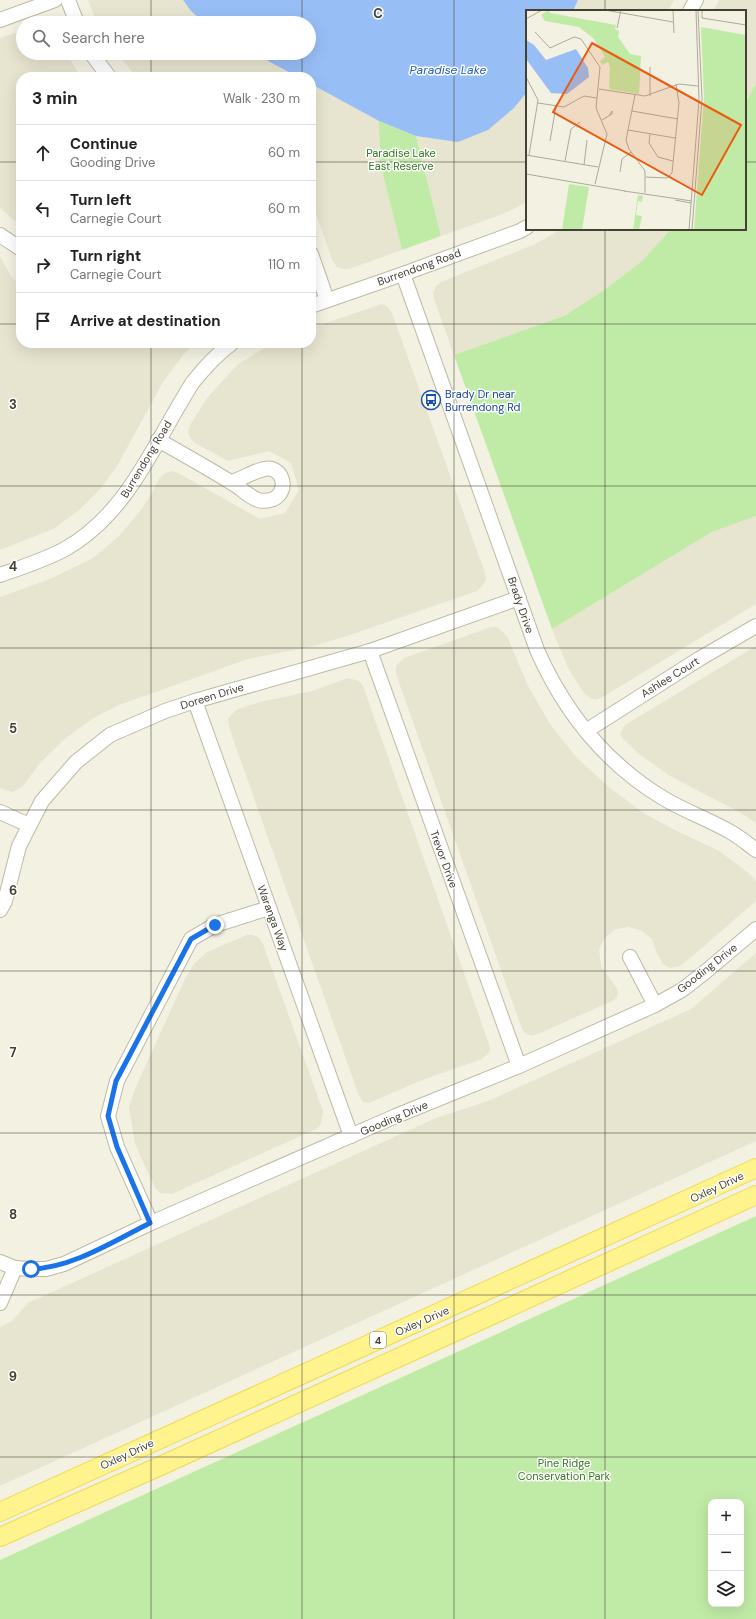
<!DOCTYPE html>
<html lang="en">
<head>
<meta charset="utf-8">
<style>
	:root { --surface:#fff; --page:#f6f6f6; --text:#222; --muted:#767676; --line:#e0e0e0 }
	body { margin:0; font-family:"DM Sans",sans-serif; background:var(--page); color:var(--text) }
	.controls { position:absolute; right:12px; bottom:12px; display:grid; overflow:hidden; border-radius:8px; box-shadow:0 4px 16px #0002 }
	.controls button { width:36px; height:36px; display:grid; place-items:center; padding:0; border:0; border-bottom:1px solid var(--line); background:var(--surface); color:var(--text); font:20px sans-serif }
	.stop { position:absolute; width:12px; height:12px; margin:-9px; border:3px solid #1a73e8; border-radius:50%; background:#fff }
	.stop.end { background:#1a73e8; border-color:#fff; box-shadow:0 1px 4px #0008 }
	.list { margin:0; padding:0; list-style:none }
	h2 { display:flex; justify-content:space-between; align-items:center; height:52px; margin:0; padding:0 16px; font-size:17px }
	h2 small { font-size:13px; font-weight:400; color:var(--muted) }
	.list li { display:grid; grid-template-columns:26px 1fr auto; gap:12px; align-items:center; box-sizing:border-box; height:56px; padding:0 16px; border-top:1px solid var(--line) }
	.list b { display:block; font-size:15px; white-space:nowrap }
	.list p { margin:0; font-size:13px; white-space:nowrap; color:var(--muted) }
	.list em { font-size:13px; font-style:normal; color:var(--muted) }
	.icon { flex:none; width:22px; height:22px; fill:none; stroke:currentColor; stroke-width:2; stroke-linecap:round; stroke-linejoin:round }
	.map { position:relative; flex:none; width:756px; height:1619px; overflow:hidden }
	.search { position:absolute; background:var(--surface); box-shadow:0 4px 16px #0002; left:16px; top:16px; width:300px; height:44px; display:flex; align-items:center; gap:10px; box-sizing:border-box; padding:0 14px; border-radius:22px; color:var(--muted); font-size:15px }
	.panel { position:absolute; background:var(--surface); box-shadow:0 4px 16px #0002; left:16px; top:72px; width:300px; height:276px; border-radius:16px }
	.map>svg:first-child { display:block }
</style>
</head>
<body>
<div class="map">
<svg width="756" height="1619" viewBox="0 0 756 1619">
	<rect width="100%" height="100%" fill="#f3f1e2"/>
	<g fill="#e7e4cf">
		<path d="M88,0H183L191,11L204,23H97Z"/>
		<path d="M578,0H674L668,11H573Z"/>
		<path d="M719,0H756V83L745,104V11H713Z"/>
		<path d="M23,30V53H66L81,77H21V226L0,208V38Z"/>
		<path d="M117,53H253L298,77H136Z"/>
		<path d="M311,84L379,121L380,163L402,250L349,269H343L337,267L332,260L311,199Z"/>
		<path d="M527,92V202L503,214L441,236L416,136L458,141L488,130L514,108Z"/>
		<path d="M562,229H671L642,261L607,288L564,316L454,355L434,299L433,293L436,286L441,282L533,245Z"/>
		<path d="M0,256L12,278L21,285V343H195L183,355L163,382L117,466L100,489L78,511L53,529L0,550Z"/>
		<path d="M382,304L388,307L392,313L485,573L486,580L483,585L477,591L350,635L310,647L248,659L119,705L92,719L66,738L41,762L23,786L18,789L12,792L0,788V597L50,579L93,558L118,537L141,510L151,495L159,479L164,474L171,471L178,473L260,519L285,513L299,490L291,463L269,451L228,461L195,443L190,438L188,432L190,425L207,398L238,364L273,343H311V328Z"/>
		<path d="M756,516V604L601,698L595,700L590,698L584,693L568,668L552,629L712,532Z"/>
		<path d="M491,627H497L507,636L528,686L550,724L577,758L610,788L645,814L675,830L719,851L750,874L756,881V901L695,954L680,966L670,968L663,964L657,953L652,939L642,931L629,927L615,929L604,939L599,949L601,966L618,990L617,998L610,1002L533,1036L526,1034L522,1029L396,674V666L404,658Z"/>
		<path d="M756,646V823L743,814L670,776L639,754L624,740L620,734L625,725Z"/>
		<path d="M348,678L359,681L363,686L489,1044L490,1051L482,1059L422,1080L369,1103L363,1102L359,1096L229,727L228,719L236,710L260,702L312,691Z"/>
		<path d="M247,935H253L259,938L263,944L323,1111L321,1124L316,1129L172,1194L160,1193L155,1188L135,1144L129,1107L135,1089L185,979L194,964L207,952Z"/>
		<path d="M756,953V1141L0,1486V1327L12,1321L28,1303L436,1118L488,1101L691,1009Z"/>
	</g>
	<g fill="#c0eba6" fill-rule="evenodd">
		<path d="M756,83V516L712,532L552,629L454,355L564,316L607,288L642,261L671,229H745V104Z"/>
		<path d="M379,121L416,136L441,236L402,250L380,163Z"/>
		<path d="M756,1216V1619H0V1560ZM711,1502H741V1604H711Z"/>
	</g>
	<path fill="#98bef6" d="M183,0H578L573,11H527V92L514,108L488,130L458,142L416,136L379,121L311,84V77H298L253,53H309V23H204L191,11Z"/>
	<g fill="none" stroke-linecap="round" stroke-linejoin="round">
		<defs>
			<g id="minor">
				<path d="M68,0L77,23"/>
				<path d="M690,11L696,0"/>
				<path d="M0,20L55,0"/>
				<path d="M91,53L109,77"/>
				<path d="M0,235L21,249"/>
				<path d="M311,254L327,300"/>
				<path d="M403,274L537,650C564,711 605,763 663,798C686,812 711,820 734,834C742,839 749,845 756,850"/>
				<path d="M311,306L403,274L520,231L527,227"/>
				<path d="M158,440C183,454 208,468 232,483C241,488 248,496 258,500C261,501 266,501 270,500C285,497 288,475 272,469C262,466 242,479 232,482"/>
				<path d="M0,575C22,567 45,560 65,549C129,513 155,441 193,382C205,367 217,354 232,343"/>
				<path d="M370,651L519,1066"/>
				<path d="M195,701L351,1136"/>
				<path d="M586,731L699,659L756,626"/>
				<path d="M0,812L29,825"/>
				<path d="M0,910L5,901L19,846L42,801L76,762L110,735L165,711L195,701L370,651L519,598"/>
				<path d="M630,957L655,1005"/>
				<path d="M151,1223L117,1147L108,1116L117,1081L191,939L215,925L269,908"/>
				<path d="M0,1262L15,1268L31,1269H46L64,1264L151,1223L396,1116L519,1066L655,1005L682,990L704,973L756,929"/>
				<path d="M0,1303L15,1268"/>
			</g>
			<g id="major">
				<path d="M0,1512L756,1168"/>
				<path d="M0,1537L158,1467L756,1195"/>
			</g>
		</defs>
		<use href="#minor" stroke="#bebaa4" stroke-width="16"/>
		<use href="#major" stroke="#eddb55" stroke-width="20"/>
		<use href="#minor" stroke="#fff" stroke-width="14"/>
		<use href="#major" stroke="#fff38e" stroke-width="18"/>
	</g>
	<g fill="none" stroke-linecap="round" stroke-linejoin="round">
		<path stroke="#1a73e8" stroke-width="5" d="M31,1269C72,1268 114,1241 150,1223L117,1147L108,1116L116,1081L191,939L215,925"/>
	</g>
	<path fill="none" stroke="#444032" stroke-width="1" stroke-opacity="0.55" d="M151,0V23M302,0V23M454,0V1619M605,0V11M151,53V77M302,53V77M0,162H21M311,162H527M745,162H756M605,229V1619M0,324H21M311,324H756M151,343V1619M302,343V1619M0,486H756M0,648H756M0,810H756M0,971H756M0,1133H756M0,1295H756M0,1457H756"/>
	<defs>
		<symbol id="bus-ring" viewBox="-11 -11 22 22"><circle r="9.5" fill="#fff" stroke="#1a4fb4" stroke-width="1.5"/><path d="M-5-6H5V4H4V6H2V4H-2V6H-4V4H-5ZM-3.5-4V0h7V-4ZM-3.5 1.2v1.5H-2V1.2ZM2 1.2v1.5H3.5V1.2Z" fill="#1a4fb4"/></symbol>
	</defs>
	<g fill-rule="evenodd">
		<use href="#bus-ring" x="420" y="389" width="22" height="22"/>
	</g>
	<g text-anchor="middle" stroke-width="3" stroke-linejoin="round" paint-order="stroke">
		<rect fill="#fff" stroke="#7c7970" stroke-width="1" x="370" y="1332" width="16" height="16" rx="3"/>
		<g font-size="10" font-weight="bold" fill="#444032">
			<text x="378" y="1344">4</text>
		</g>
		<g font-size="11" fill="#337a21" stroke="#fff">
			<text x="401" y="157">Paradise Lake<tspan x="401" dy="13">East Reserve</tspan></text>
			<text x="564" y="1467">Pine Ridge<tspan x="564" dy="13">Conservation Park</tspan></text>
		</g>
		<g font-size="11" fill="#444032" stroke="#fff">
			<text transform="translate(419 267) rotate(-20)" y="4">Burrendong Road</text>
			<text transform="translate(146 459) rotate(-59)" y="4">Burrendong Road</text>
			<text transform="translate(521 605) rotate(71)" y="4">Brady Drive</text>
			<text transform="translate(670 677) rotate(-32)" y="4">Ashlee Court</text>
			<text transform="translate(212 696) rotate(-17)" y="4">Doreen Drive</text>
			<text transform="translate(444 859) rotate(70)" y="4">Trevor Drive</text>
			<text transform="translate(273 918) rotate(70)" y="4">Waranga Way</text>
			<text transform="translate(707 968) rotate(-38)" y="4">Gooding Drive</text>
			<text transform="translate(394 1118) rotate(-23)" y="4">Gooding Drive</text>
			<text transform="translate(717 1187) rotate(-25)" y="4">Oxley Drive</text>
			<text transform="translate(422 1321) rotate(-24)" y="4">Oxley Drive</text>
			<text transform="translate(127 1454) rotate(-25)" y="4">Oxley Drive</text>
		</g>
		<g font-size="11" fill="#164399" stroke="#fff" text-anchor="start">
			<text x="445" y="398">Brady Dr near<tspan x="445" dy="13">Burrendong Rd</tspan></text>
		</g>
		<g font-size="12" font-style="italic" fill="#235eb8" stroke="#fff">
			<text x="448" y="74">Paradise Lake</text>
		</g>
	</g>
	<g transform="translate(526 10)">
		<rect width="220" height="220" fill="#f3f1e2"/>
		<path d="M22,0L24,3L90,15L89,19L93,21L92,27L104,44L115,46L113,84L83,79L84,57L82,52L76,55L74,51L79,47L68,29L53,17L19,11L15,5ZM175,17L220,25V220H168L178,88ZM43,174L63,177L56,220H36ZM112,185L117,186L116,192L112,191L110,205L116,206L113,220H107Z" fill="#c0eba6"/>
		<path d="M0,30L8,35L20,50L50,39L62,58L63,67L41,84L25,83L0,49Z" fill="#98bef6"/>
		<path fill="none" stroke="#adaa9c" stroke-width="1" d="M79,0L147,12M147,0L148,23M176,0V8L220,15M0,9L16,0M91,18L95,0M9,22L24,38L48,27L55,29L74,57L70,98L81,124L69,174M124,57V86M0,67L12,90L3,145M73,79L119,86L153,74L172,76M109,85L100,130L103,139L119,161V183M12,93L38,97L58,86L71,88M106,101L152,109M76,110L86,104V101L83,106M102,120L149,128M124,124L123,133L132,147L147,151M24,131L30,96M0,145L72,157M39,151L45,119L54,112M58,155L61,130M94,162L96,149L105,142M0,164L99,181M120,167L141,168L146,163L153,93L150,74M98,181L166,191M149,190L165,193M163,220L173,90L170,0M166,220L176,89L172,0"/>
		<path fill="#ec5a10" fill-opacity="0.15" stroke="#ec5a10" stroke-width="2" d="M66,33L215,115L176,185L27,102Z"/>
		<rect width="220" height="220" fill="none" stroke="#444032" stroke-width="2"/>
	</g>
	<g font-size="13" text-anchor="middle" font-weight="bold" fill="#444032" stroke="#fff" stroke-width="3" stroke-linejoin="round" paint-order="stroke">
		<text x="378" y="18">C</text>
		<text x="13" y="409">3</text>
		<text x="13" y="571">4</text>
		<text x="13" y="733">5</text>
		<text x="13" y="895">6</text>
		<text x="13" y="1057">7</text>
		<text x="13" y="1219">8</text>
		<text x="13" y="1381">9</text>
	</g>
</svg>
<div class="controls">
<button>+</button>
<button>−</button>
<button><svg class="icon" aria-label="layers" viewBox="0 0 24 24"><path d="M12 4l9 5-9 5-9-5zM3 14l9 5 9-5"/></svg></button>
</div>
<div class="stop" style="left:31px;top:1269px"></div>
<div class="stop end" style="left:215px;top:925px"></div>
<div class="search"><svg class="icon" aria-label="search" viewBox="0 0 24 24"><circle cx="10" cy="10" r="6"/><path d="M15 15l6 6"/></svg>Search here</div>
<section class="panel">
<h2>3 min<small>Walk · 230 m</small></h2>
<ul class="list">
<li><svg class="icon" aria-label="ahead" viewBox="0 0 24 24"><path d="M12 20V5M6 11l6-6 6 6"/></svg><div><b>Continue</b><p>Gooding Drive</p></div><em>60 m</em></li>
<li><svg class="icon" aria-label="left" viewBox="0 0 24 24"><path d="M17 20v-9H6M10 6l-5 5 5 5"/></svg><div><b>Turn left</b><p>Carnegie Court</p></div><em>60 m</em></li>
<li><svg class="icon" aria-label="right" viewBox="0 0 24 24"><path d="M7 20v-9h11M14 6l5 5-5 5"/></svg><div><b>Turn right</b><p>Carnegie Court</p></div><em>110 m</em></li>
<li><svg class="icon" aria-label="arrive" viewBox="0 0 24 24"><path d="M6 21V4h12l-3 4 3 4H6"/></svg><div><b>Arrive at destination</b></div></li>
</ul>
</section>
</div>
</body>
</html>
